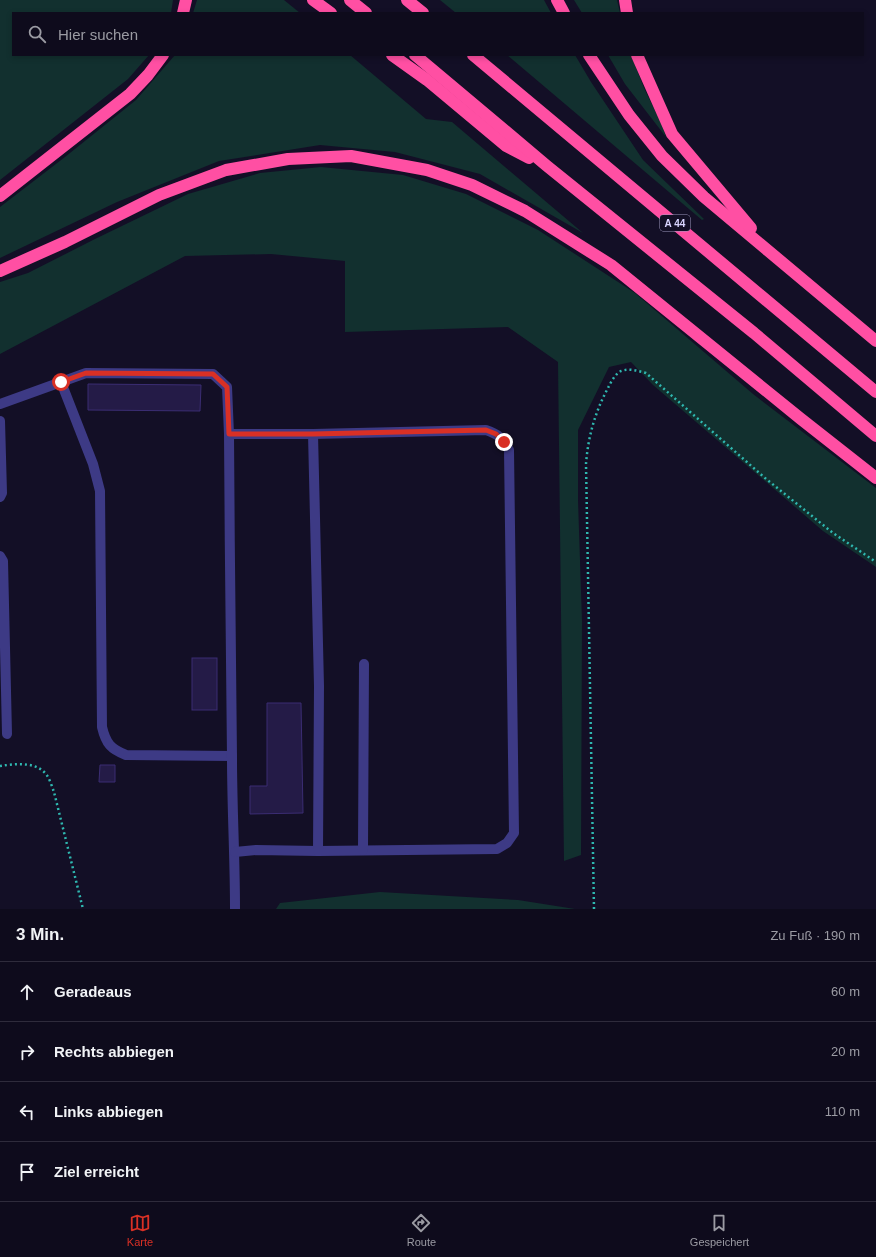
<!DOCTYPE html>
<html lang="de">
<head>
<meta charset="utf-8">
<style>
	:root { --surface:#0e0b1c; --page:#171425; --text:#f1f3f6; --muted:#9b9ba3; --line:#2e2b3b; --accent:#d93025 }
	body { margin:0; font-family:Arial,sans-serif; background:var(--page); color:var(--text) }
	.stop { position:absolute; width:12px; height:12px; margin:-9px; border:3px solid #d93025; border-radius:50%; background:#fff }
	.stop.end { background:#d93025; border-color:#fff; box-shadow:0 1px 4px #0008 }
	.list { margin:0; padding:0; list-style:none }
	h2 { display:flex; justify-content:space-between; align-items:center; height:52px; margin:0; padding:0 16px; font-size:17px }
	h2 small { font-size:13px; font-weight:400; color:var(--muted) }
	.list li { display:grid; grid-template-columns:26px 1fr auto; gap:12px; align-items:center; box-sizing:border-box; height:60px; padding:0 16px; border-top:1px solid var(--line) }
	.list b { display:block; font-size:15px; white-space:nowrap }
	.list em { font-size:13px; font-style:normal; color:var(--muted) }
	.icon { flex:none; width:22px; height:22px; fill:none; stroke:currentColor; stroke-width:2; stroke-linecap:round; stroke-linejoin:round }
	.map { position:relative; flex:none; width:876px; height:909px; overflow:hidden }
	.search { position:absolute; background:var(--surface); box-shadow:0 2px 6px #0003; left:12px; right:12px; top:12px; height:44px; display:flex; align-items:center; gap:10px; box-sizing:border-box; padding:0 14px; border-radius:0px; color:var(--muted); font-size:15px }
	.sheet { height:292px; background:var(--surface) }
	nav { display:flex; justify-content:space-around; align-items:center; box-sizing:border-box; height:56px; border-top:1px solid var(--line); background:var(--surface); font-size:11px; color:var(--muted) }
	nav a { display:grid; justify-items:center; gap:2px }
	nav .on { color:var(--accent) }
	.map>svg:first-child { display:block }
</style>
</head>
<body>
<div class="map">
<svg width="876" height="909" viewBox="0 0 876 909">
	<rect width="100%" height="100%" fill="#130f26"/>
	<g fill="#12302f">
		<path d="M0,0H173L171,13H13V55H149L128,79L0,180Z"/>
		<path d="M197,0H284L300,13H193Z"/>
		<path d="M440,0H544L551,13H456Z"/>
		<path d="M574,0H617L620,13H582Z"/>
		<path d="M175,55H350L426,119L452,122L583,233L480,174L395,152L320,145L219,161L117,202L0,258V207L65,157L136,100Z"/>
		<path d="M507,55H575L591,82L643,160L704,219L702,220Z"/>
		<path d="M608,55H631L644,88L661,123L666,137L625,84Z"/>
		<path d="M321,167L403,175L466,194L538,230L635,293L753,394L876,488V567L823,531L653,385L631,362L609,367L578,430V500L582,621L581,855L564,861L558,362L508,327L345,332V261L271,254L185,256L0,354V282L28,273L95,239L188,194L260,173Z"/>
		<path d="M380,892L518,900L575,909H276L280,903Z"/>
	</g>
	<g fill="#241b47" stroke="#3b2d73">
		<path d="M88,384L201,385L200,411L88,410Z"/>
		<rect x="192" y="658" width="25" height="52"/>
		<path d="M267,703H301L303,813L250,814V786H267Z"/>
		<path d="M100,765H115V782H99Z"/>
	</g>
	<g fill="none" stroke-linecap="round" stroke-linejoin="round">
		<g stroke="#2fb8b0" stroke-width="2.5" stroke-dasharray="2 3" stroke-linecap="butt">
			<path d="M0,766C15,764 35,761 46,774C50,779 52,787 54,792L83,909"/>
			<path d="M594,909L586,464C588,437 595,412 608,388C611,382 615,374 621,371C630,368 638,371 646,373L765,478L833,533L876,562"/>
		</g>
		<g stroke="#3d3a85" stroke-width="10">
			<path d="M61,382L93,464L100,491L102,727C106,744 111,749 126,755L232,756"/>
			<path d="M0,404L86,373L213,374L227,387L229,434C230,542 230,650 232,758C232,808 235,858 235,909"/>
			<path d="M0,421L2,493L0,497"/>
			<path d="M229,434H313L486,430C498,434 503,438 509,450L514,833L507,843L497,849L318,851L256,850L235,852"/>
			<path d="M313,434L319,686L318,851"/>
			<path d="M0,556L3,561L7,734"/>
			<path d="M363,850L364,664"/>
		</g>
		<g stroke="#ff4fa3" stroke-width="12">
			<path d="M313,0L331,13"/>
			<path d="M350,0L366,13"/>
			<path d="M407,0L423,13"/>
			<path d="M557,0L564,13"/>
			<path d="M625,0L627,13"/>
			<path d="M183,13L186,0"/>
			<path d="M392,55L427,80L506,146L529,158"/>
			<path d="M415,55L547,166L754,333L876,436"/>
			<path d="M473,55L876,392"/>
			<path d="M589,55L629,115L662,156L704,197L876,341"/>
			<path d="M637,55L672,134L751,228"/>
			<path d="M0,196L130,94L148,75L163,55"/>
			<path d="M0,271L65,242L159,195L226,170L288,159L351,156L427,170L472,185L525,211L611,265L801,419L876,478"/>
		</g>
	</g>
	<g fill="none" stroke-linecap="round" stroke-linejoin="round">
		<path stroke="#d93025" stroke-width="5" d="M61,382L86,373L213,374L227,387L229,434H313L486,430L496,434L504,442"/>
	</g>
	<g text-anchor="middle" stroke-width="3" stroke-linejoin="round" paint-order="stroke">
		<rect fill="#130f26" stroke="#9e99be" stroke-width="1" x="660" y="215" width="30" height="16" rx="3"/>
		<g font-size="10" font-weight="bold" fill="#d9d4ff">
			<text x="675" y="227">A 44</text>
		</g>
	</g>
</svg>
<div class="stop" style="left:61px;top:382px"></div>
<div class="stop end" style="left:504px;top:442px"></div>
<div class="search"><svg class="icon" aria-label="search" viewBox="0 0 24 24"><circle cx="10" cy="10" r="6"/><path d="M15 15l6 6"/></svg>Hier suchen</div>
</div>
<section class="sheet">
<h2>3 Min.<small>Zu Fuß · 190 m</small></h2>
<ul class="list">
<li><svg class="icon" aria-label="ahead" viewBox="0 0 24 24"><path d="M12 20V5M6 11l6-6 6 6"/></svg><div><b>Geradeaus</b></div><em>60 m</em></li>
<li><svg class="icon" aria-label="right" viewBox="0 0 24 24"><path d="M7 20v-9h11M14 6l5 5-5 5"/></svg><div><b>Rechts abbiegen</b></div><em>20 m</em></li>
<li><svg class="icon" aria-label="left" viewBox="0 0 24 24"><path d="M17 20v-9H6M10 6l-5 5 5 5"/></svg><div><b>Links abbiegen</b></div><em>110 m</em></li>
<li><svg class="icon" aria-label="arrive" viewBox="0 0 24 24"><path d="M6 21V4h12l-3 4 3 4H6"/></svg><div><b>Ziel erreicht</b></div></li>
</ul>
</section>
<nav>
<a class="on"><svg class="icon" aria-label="map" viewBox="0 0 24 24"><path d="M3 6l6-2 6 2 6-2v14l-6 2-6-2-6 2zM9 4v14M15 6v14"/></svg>Karte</a>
<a><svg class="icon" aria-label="directions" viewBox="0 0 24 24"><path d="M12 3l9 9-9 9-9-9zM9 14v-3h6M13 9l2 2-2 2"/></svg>Route</a>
<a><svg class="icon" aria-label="saved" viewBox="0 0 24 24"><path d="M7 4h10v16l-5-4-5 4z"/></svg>Gespeichert</a>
</nav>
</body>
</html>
